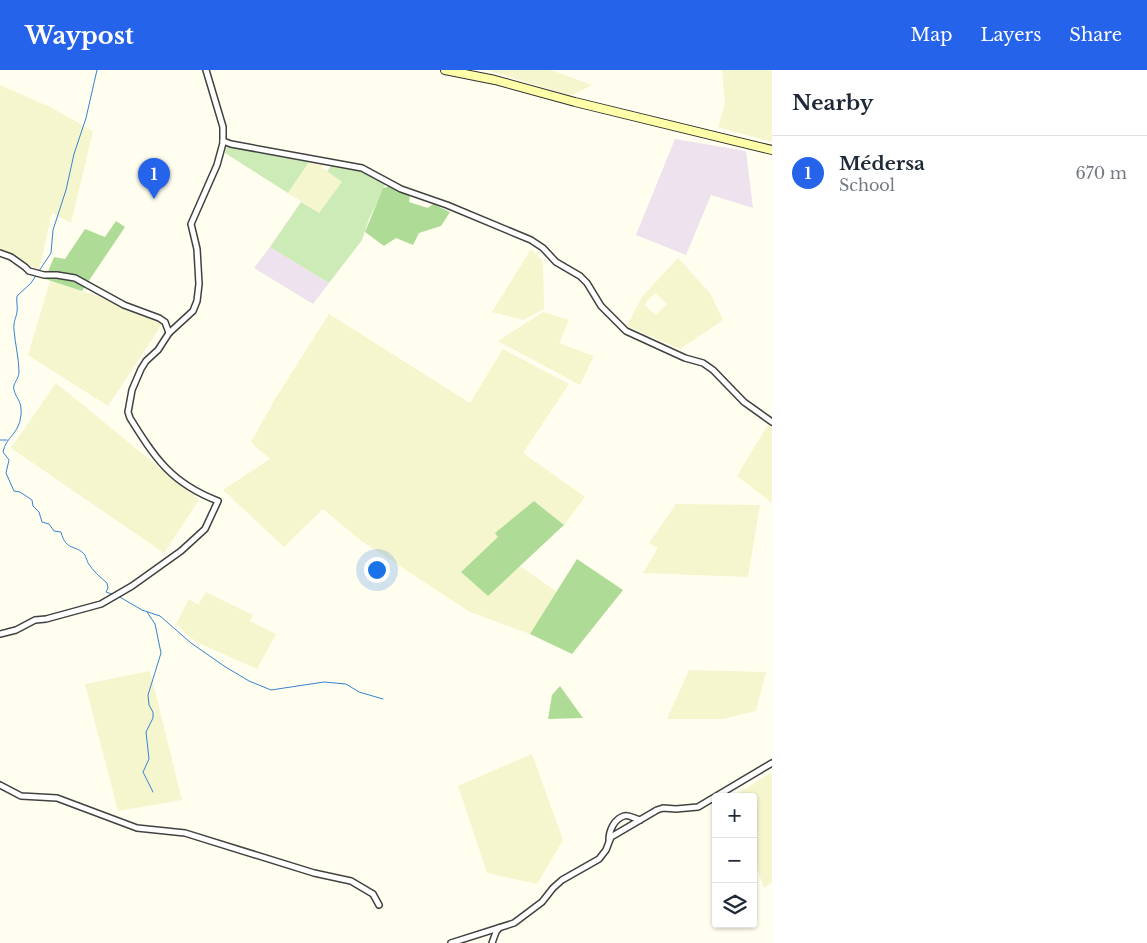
<!DOCTYPE html>
<html lang="en">
<head>
<meta charset="utf-8">
<style>
	:root { --surface:#fff; --page:#f2f2f3; --text:#1f2937; --muted:#747a83; --line:#e0e1e3; --accent:#2563eb }
	body { margin:0; font-family:"Libre Baskerville",serif; background:var(--page); color:var(--text) }
	.controls { position:absolute; right:15px; bottom:15px; display:grid; overflow:hidden; border-radius:5px; box-shadow:0 1px 4px #0004 }
	.controls button { width:45px; height:45px; display:grid; place-items:center; padding:0; border:0; border-bottom:1px solid var(--line); background:var(--surface); color:var(--text); font:25px sans-serif }
	.you { position:absolute; left:376px; top:499px; width:18px; height:18px; margin:-12px; border:4px solid #fff; border-radius:50%; background:#1a73e8; box-shadow:0 0 0 8px #1a73e833 }
	.badge { display:grid; place-items:center; width:32px; height:32px; border-radius:50%; background:var(--accent); color:#fff; font-size:16px; font-weight:700 }
	.pin { position:absolute; translate:-50% -41px; filter:drop-shadow(0 1px 2px #0008) }
	.pin::after { content:''; position:absolute; top:26px; width:18px; height:15px; background:inherit; clip-path:polygon(0 0,100% 0,50% 100%) }
	.list { margin:0; padding:0; list-style:none }
	h2 { display:flex; justify-content:space-between; align-items:center; height:65px; margin:0; padding:0 20px; font-size:21px }
	h2 small { font-size:16px; font-weight:400; color:var(--muted) }
	.list li { display:grid; grid-template-columns:32px 1fr auto; gap:15px; align-items:center; box-sizing:border-box; height:75px; padding:0 20px; border-top:1px solid var(--line) }
	.list b { display:block; font-size:19px; white-space:nowrap }
	.list p { margin:0; font-size:16px; white-space:nowrap; color:var(--muted) }
	.list em { font-size:16px; font-style:normal; color:var(--muted) }
	.icon { flex:none; width:28px; height:28px; fill:none; stroke:currentColor; stroke-width:2; stroke-linecap:round; stroke-linejoin:round }
	.map { position:relative; flex:none; width:772px; height:873px; overflow:hidden }
	header { display:flex; align-items:center; gap:30px; box-sizing:border-box; height:70px; padding:0 25px; background:var(--accent); color:#fff }
	header strong { font-size:24px }
	nav { display:flex; gap:28px; margin-inline-start:auto; font-size:18px }
	main { display:flex }
	aside { flex:1; background:var(--surface) }
	.map>svg:first-child { display:block }
</style>
</head>
<body>
<header>
<strong>Waypost</strong>
<nav><a>Map</a><a>Layers</a><a>Share</a></nav>
</header>
<main>
<div class="map">
<svg width="772" height="873" viewBox="0 0 772 873">
	<rect width="100%" height="100%" fill="#fffeef"/>
	<g fill="#ede2ed">
		<path d="M675,69L746,81L753,138L711,125L686,185L636,165Z"/>
		<path d="M270,177L329,213L313,234L254,198Z"/>
	</g>
	<g fill="#f5f6ce" fill-rule="evenodd">
		<path d="M486,0H551L592,15L571,26Z"/>
		<path d="M722,0H772V72L718,57L725,33Z"/>
		<path d="M0,15L50,37L93,61L71,153L52,143L39,200L0,180Z"/>
		<path d="M309,92L323,94L322,98L343,112L319,143L288,123Z"/>
		<path d="M531,179L543,191L544,239L523,250L492,242Z"/>
		<path d="M678,188L710,223L723,250L680,279L627,256L642,227ZM655,223L667,234L656,245L644,235Z"/>
		<path d="M50,211L101,227L162,254L108,336L28,285Z"/>
		<path d="M543,242L569,250L559,273L594,286L580,315L498,271Z"/>
		<path d="M329,244L470,333L503,279L569,314L523,383L585,427L564,455L534,431L496,464L499,467L488,525L520,496L557,522L530,564L470,542L360,470L323,439L284,477L223,420L270,389L251,372L275,329Z"/>
		<path d="M56,313L199,430L164,483L11,378Z"/>
		<path d="M769,353L772,355V433L737,406Z"/>
		<path d="M676,434L760,435L748,507L643,503L658,478L649,473Z"/>
		<path d="M206,522L253,545L250,551L276,564L257,599L196,572L176,554L189,529L198,535Z"/>
		<path d="M689,600L766,602L756,641L722,649H667Z"/>
		<path d="M150,601L182,730L118,741L85,614Z"/>
		<path d="M532,684L563,770L537,814L487,803L458,716Z"/>
		<path d="M772,702V812L764,818L753,788V727H732Z"/>
	</g>
	<g fill="#cdebb7">
		<path d="M227,76L309,92L288,123L225,83Z"/>
		<path d="M332,95L367,103L386,113L369,149L362,170L329,213L270,177L301,132L319,143L342,112L327,101Z"/>
	</g>
	<g fill="#aedc96">
		<path d="M390,116L410,125L409,132L428,138L433,134L450,142L441,156L419,163L413,175L396,168L384,176L365,162L383,118Z"/>
		<path d="M116,151L125,157L82,221L45,209L54,187L65,189L85,159L105,167Z"/>
		<path d="M534,431L564,455L488,526L461,502L498,467L495,463Z"/>
		<path d="M577,489L623,520L572,584L530,564Z"/>
		<path d="M560,616L583,648L548,649L552,625Z"/>
	</g>
	<g fill="none" stroke-linecap="round" stroke-linejoin="round">
		<g stroke="#3683d2" stroke-width="1">
			<path d="M39,201L51,183L53,160L66,120L74,84L86,48L97,0"/>
			<path d="M37,204L31,213L17,226C16,231 18,237 17,242C16,248 13,253 14,260C15,274 19,288 19,302C19,309 12,314 14,320C17,331 22,330 21,345C19,365 6,366 3,382L9,390L6,403L14,421L20,422L32,430L33,436L39,442L42,452L49,454L54,461L61,462C66,482 76,474 85,485C85,486 88,492 88,493C93,501 100,507 107,513L108,518L106,522L114,525"/>
			<path d="M0,370H7"/>
			<path d="M118,526L142,540L160,546L191,573L224,596L249,611L271,620L324,612L346,614L359,622L383,629"/>
			<path d="M147,542L155,554L161,583L148,625L149,635L153,642V648L146,662L149,689L143,702L153,722"/>
		</g>
		<defs>
			<g id="street">
				<path d="M223,71L231,74L362,98L401,119L447,135L531,170L543,178L556,192L580,206L587,213L601,236L626,261L685,288L703,293L713,300L744,332L772,352"/>
				<path d="M0,183L11,187L25,197L29,201L44,205H57L75,208L124,235L159,248L165,252L169,263"/>
				<path d="M0,564L16,560L35,550L46,549L101,534L132,516L181,481L205,459L218,431C171,413 155,388 130,348L128,342L132,320L141,299L146,291L158,280L169,263L193,241L197,231L199,214L197,179L191,154L217,95L223,73V57L206,0"/>
				<path d="M0,715L21,726L57,728L137,758L185,763L314,803L351,811L373,824L379,835"/>
				<path d="M609,770C609,761 614,749 624,746C628,744 635,749 640,750"/>
				<path d="M451,873L514,853L542,832L553,818L562,810L599,789L606,780L611,767L657,740L663,738L676,739L698,737L772,693"/>
				<path d="M492,873L496,862L499,858"/>
			</g>
			<path id="secondary" d="M445,0L495,10L575,32L772,80"/>
		</defs>
		<use href="#street" stroke="#414141" stroke-width="8"/>
		<use href="#secondary" stroke="#303030" stroke-width="10"/>
		<use href="#street" stroke="#fff" stroke-width="5"/>
		<use href="#secondary" stroke="#ffa" stroke-width="8"/>
	</g>
</svg>
<div class="controls">
<button>+</button>
<button>−</button>
<button><svg class="icon" aria-label="layers" viewBox="0 0 24 24"><path d="M12 4l9 5-9 5-9-5zM3 14l9 5 9-5"/></svg></button>
</div>
<div class="you"></div>
<div class="pin badge" style="left:154px;top:129px">1</div>
</div>
<aside>
<h2>Nearby<small></small></h2>
<ul class="list">
<li><span class="badge">1</span><div><b>Médersa</b><p>School</p></div><em>670 m</em></li>
</ul>
</aside>
</main>
</body>
</html>
